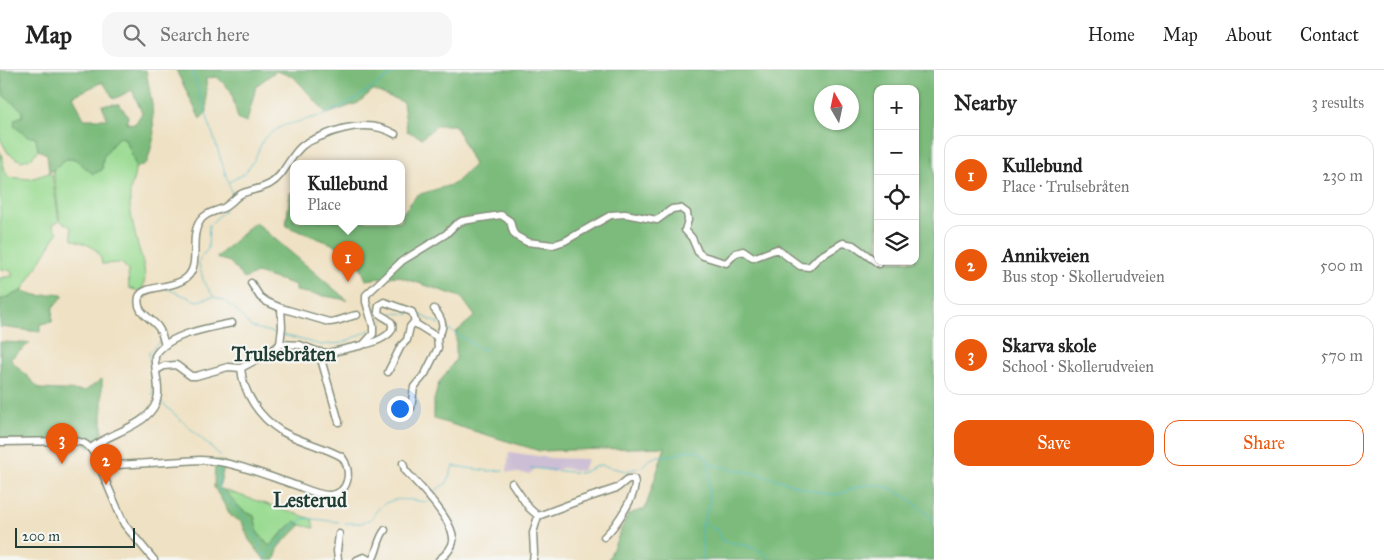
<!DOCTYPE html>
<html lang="en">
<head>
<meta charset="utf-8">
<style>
	:root { --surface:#fff; --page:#f6f6f6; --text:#222; --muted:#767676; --line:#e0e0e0; --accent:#ea580c }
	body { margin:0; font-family:"IM FELL Great Primer",serif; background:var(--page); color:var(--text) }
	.controls { position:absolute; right:15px; top:15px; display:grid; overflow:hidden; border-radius:10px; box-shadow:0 1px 4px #0004 }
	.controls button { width:45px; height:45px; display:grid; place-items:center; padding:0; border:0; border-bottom:1px solid var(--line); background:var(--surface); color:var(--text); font:25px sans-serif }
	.compass { position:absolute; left:814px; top:15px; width:45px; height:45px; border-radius:50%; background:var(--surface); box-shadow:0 1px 4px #0004; rotate:351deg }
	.scale { position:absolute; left:15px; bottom:12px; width:120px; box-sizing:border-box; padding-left:5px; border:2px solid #1f3d34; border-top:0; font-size:14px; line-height:18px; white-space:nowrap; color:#1f3d34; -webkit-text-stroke:4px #f6f6f2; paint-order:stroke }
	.you { position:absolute; left:399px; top:338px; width:18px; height:18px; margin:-12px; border:4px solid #fff; border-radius:50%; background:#1a73e8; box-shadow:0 0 0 8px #1a73e833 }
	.badge { display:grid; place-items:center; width:32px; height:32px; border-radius:50%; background:var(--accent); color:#fff; font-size:16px; font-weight:700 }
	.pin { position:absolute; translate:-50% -41px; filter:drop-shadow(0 1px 2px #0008) }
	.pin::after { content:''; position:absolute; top:26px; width:18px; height:15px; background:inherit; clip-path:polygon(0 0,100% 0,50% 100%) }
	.popup { position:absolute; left:290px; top:90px; width:115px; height:65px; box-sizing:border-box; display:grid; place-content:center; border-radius:10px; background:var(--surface); filter:drop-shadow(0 1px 4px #0005); font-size:16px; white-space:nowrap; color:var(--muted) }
	.popup b { font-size:19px; color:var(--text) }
	.popup::after { content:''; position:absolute; left:50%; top:100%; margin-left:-10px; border:10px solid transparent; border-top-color:var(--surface) }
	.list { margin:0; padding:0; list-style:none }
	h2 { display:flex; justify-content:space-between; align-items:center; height:65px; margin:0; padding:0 20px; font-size:21px }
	h2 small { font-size:16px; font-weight:400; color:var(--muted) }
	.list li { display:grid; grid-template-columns:32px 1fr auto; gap:15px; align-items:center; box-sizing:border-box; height:80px; margin:0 10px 10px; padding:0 10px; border:1px solid var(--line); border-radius:15px }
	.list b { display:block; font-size:19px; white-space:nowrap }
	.list p { margin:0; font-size:16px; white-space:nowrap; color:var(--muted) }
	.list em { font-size:16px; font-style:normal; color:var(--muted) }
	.actions { display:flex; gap:10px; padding:15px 20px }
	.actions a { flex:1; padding:11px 0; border:1px solid var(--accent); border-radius:15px; text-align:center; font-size:18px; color:var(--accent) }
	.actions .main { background:var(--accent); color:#fff }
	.icon { flex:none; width:28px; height:28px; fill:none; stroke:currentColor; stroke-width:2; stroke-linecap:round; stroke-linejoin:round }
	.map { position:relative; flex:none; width:934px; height:490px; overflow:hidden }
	header { display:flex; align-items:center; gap:30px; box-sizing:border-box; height:70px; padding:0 25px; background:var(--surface); border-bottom:1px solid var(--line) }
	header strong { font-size:24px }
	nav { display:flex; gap:28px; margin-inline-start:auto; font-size:18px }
	.search { width:350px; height:45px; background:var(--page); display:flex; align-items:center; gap:12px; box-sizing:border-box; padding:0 18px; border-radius:15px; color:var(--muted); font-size:19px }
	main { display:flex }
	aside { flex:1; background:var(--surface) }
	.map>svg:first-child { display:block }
</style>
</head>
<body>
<header>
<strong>Map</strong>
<div class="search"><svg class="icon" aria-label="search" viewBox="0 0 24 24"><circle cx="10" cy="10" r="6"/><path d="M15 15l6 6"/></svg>Search here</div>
<nav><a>Home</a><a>Map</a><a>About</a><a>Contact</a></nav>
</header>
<main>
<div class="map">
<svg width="934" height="490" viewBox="0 0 934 490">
	<rect width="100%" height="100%" fill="#f6f6f2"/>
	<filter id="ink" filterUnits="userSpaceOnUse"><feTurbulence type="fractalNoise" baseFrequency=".02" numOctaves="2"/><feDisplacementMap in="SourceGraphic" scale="10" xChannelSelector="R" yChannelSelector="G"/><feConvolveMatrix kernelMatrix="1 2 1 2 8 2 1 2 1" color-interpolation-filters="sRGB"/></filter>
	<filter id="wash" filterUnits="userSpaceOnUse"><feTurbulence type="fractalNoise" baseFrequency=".0096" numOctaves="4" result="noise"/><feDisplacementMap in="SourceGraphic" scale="20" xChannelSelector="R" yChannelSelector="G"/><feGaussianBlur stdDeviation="1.12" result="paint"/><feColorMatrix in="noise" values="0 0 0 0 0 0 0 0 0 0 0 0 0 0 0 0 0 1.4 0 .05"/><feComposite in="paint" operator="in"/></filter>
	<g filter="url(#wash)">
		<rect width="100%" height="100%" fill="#efe1c3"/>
		<path fill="#ccbed4" d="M509,382L551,388L588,389L582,401L562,398L553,402L536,398L529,404L507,402Z"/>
		<g fill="#9adb92" stroke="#5c8c63">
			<path d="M0,4L4,26L22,39L27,66L36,68L38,80L32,88L21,91L8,83L0,69Z"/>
			<path d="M118,67H124C129,76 136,89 135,100C135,107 131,115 130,122C129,138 133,156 137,172C141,187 149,205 142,220L138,221L129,218L128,201L122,193L102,194C99,175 88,176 72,169L71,157L60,151L53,99L66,89H75L102,100L103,87Z"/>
			<path d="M0,81C4,90 3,99 8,107L30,109L49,103L52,105L59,151L53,154L54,158L58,162L22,221L0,230V208L13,206L10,200L0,199Z"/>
			<path d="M224,420L312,449L314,458L301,455L295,451L269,476L258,463L254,446L242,440Z"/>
		</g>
		<g fill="#7bbb7c" stroke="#4d7c58" fill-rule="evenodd">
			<path d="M0,0H146L152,34L154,67L147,93L136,98L130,79L124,68L118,67L103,87L102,100L93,104L75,89H66L49,103L47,84L38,80L36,68L27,66L14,56L15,49L23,46L22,40L4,26ZM103,12L114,29L132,20L142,43L135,54L127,53L128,46L119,34L102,35L107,49H84L73,26Z"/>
			<path d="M176,0H934V490H608L628,444L645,439L665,377L540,381L434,349V330L439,313L456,289V262L475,246L461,227L397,206L366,210L355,183L286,156L290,123L294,122V151H402V144L417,125L454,114L474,95L455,55H437L422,68L407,61L403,32L373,20L358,33L327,44L294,7L276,1L256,16L247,52L238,49L231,21L217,7L206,8L207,42L200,49ZM878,19H915V191H878ZM822,22H852V52H822Z"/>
			<path d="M255,152L347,230L296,221V215L257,203L244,209L230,192L216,188Z"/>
			<path d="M22,221L41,226L56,223L64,226L53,237L52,252L40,254V262L0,257V230Z"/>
			<path d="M0,272L30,273L10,289L40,319L85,321L102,309V368L91,378L81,372L0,371Z"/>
			<path d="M215,390L225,392L219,418L224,420L242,440L254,446L258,463L269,476L295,451L301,455L279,476L275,490H265L249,470L242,452L231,446L214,417Z"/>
		</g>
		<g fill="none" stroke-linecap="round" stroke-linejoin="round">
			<g stroke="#4ebac9" stroke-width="1">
				<path d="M192,0L233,127"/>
				<path d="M229,112L245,103L254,90L264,68L282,56L327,44L355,29L399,0"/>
				<path d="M225,140L209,155L208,179L200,188L199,195L204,212L214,227L223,230L236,240L251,257L279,264"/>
				<path d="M165,218L197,231L213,227"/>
				<path d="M142,230L150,222"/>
				<path d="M149,244L157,249"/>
				<path d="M415,244L421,245L439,254"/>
				<path d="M389,246L392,243L409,244"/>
				<path d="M375,257L384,250"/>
				<path d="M445,257L482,280L487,278"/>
				<path d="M283,265L321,275L343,273L370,260"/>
				<path d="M153,326L149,282L160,271"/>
				<path d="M160,331L221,386"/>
				<path d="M220,394C214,430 226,425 246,449C254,460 259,475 265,487L264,490"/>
				<path d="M531,398L581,403L600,395L626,401L642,397L648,390L658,386L675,385L686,380L699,381L708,389L709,394C727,399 746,401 765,406C786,411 806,421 828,424C841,426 849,419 861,416C891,409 913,432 934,450"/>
				<path d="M434,427L437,419L447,413L453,396L489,401L503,400"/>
				<path d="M705,451L711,458L716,459L722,471C738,474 761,476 771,490"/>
				<path d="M345,453H361L371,449C385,424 402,429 427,432L429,431"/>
				<path d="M265,487L293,456L305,448L339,452"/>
				<path d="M704,490L703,488L701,457L709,434V394"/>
			</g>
		</g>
	</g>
	<g filter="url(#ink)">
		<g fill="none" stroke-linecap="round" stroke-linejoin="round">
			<defs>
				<g id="minor">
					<path d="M251,213L260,227L267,232L281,238L329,252C339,252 348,246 357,245"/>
					<path d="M434,239C443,249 446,258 437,267"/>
					<path d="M280,274L282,257L281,238"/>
					<path d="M367,274C375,272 398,264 391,252C387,247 381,247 378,242L379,235L384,232L412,242L416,254L437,267L438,278L425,304L414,317L411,338"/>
					<path d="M165,275C163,269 162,262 158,257C151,247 135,243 139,227C143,214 177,220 189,205C200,192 189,167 200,151C206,142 215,142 223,138C230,135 234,128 241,124C250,120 261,119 270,114C285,105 289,87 302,76C308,71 315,69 322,66C345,56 371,50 395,64"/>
					<path d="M319,282L339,352"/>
					<path d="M157,300L164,296L176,295L191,306H196L228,297L241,298L269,283L280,274L300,275L319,282L328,283L363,275L373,264V256L366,232V225L402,191L446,164L455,155L462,151L501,145L510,151L513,162L516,166L527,172L553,175L565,171L611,145L625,144L657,150L672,139L680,138L687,143L688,150L685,160L692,168L698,182L703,186L726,193L736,183L743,181L753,188L777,179L800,196L809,197L819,187L843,173L853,175L879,194"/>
					<path d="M388,302L401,276L407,270L410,257L415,251"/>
					<path d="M0,372L74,371C86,372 91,377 96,388L124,454L154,490"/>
					<path d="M91,378C111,361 154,356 158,325C159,312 154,299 155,286C167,264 209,258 232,253"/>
					<path d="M403,393L405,400C418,415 455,451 453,471C452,479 445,485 439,490"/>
					<path d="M100,396L200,390C232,391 262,404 292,414C304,418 317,425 329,425C350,424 352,400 342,387C323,376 300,372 281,361C259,347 243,323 241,298"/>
					<path d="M512,413L529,438L538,446"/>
					<path d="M338,490L337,481L339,464"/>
					<path d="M357,490L364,487L369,490"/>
					<path d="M372,490C378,481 377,470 385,460"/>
					<path d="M533,490L534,483L533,463L538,446L581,430L617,418L628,409H634C640,422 614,458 604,467"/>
				</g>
			</defs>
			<use href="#minor" stroke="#878f7c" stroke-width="9"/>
			<use href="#minor" stroke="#fff" stroke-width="6"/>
		</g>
	</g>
	<g text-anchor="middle" stroke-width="4.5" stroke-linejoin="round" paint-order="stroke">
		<g font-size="20" font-weight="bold" fill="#1f3d34" stroke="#f6f6f2">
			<text x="284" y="291">Trulsebråten</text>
			<text x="310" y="437">Lesterud</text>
		</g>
	</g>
</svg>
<div class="controls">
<button>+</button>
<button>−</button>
<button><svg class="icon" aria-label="locate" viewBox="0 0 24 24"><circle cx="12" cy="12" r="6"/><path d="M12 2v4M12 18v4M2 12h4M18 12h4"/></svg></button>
<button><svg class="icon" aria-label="layers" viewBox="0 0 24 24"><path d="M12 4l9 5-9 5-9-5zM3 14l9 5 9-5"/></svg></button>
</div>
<svg class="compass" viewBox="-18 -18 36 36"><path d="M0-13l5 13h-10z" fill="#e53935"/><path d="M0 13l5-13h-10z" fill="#767676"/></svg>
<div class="scale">200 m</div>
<div class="you"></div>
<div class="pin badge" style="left:348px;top:212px">1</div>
<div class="popup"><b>Kullebund</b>Place</div>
<div class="pin badge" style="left:106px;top:415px">2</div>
<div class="pin badge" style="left:62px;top:394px">3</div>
</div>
<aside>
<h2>Nearby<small>3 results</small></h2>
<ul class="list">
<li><span class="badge">1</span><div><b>Kullebund</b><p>Place · Trulsebråten</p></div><em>230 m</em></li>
<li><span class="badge">2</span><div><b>Annikveien</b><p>Bus stop · Skollerudveien</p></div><em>500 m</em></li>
<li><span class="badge">3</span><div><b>Skarva skole</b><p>School · Skollerudveien</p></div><em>570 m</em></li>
</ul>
<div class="actions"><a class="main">Save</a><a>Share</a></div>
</aside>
</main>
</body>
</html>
